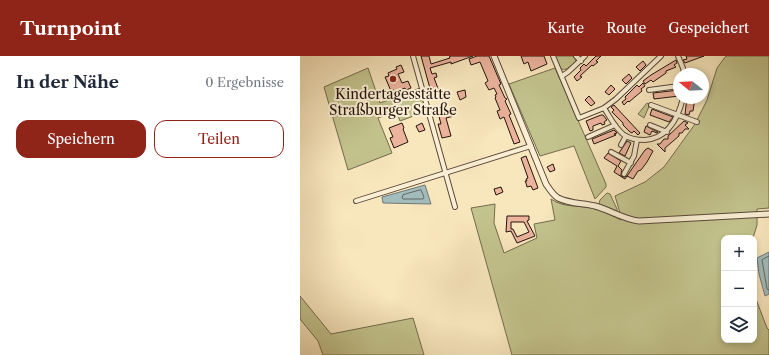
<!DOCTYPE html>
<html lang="de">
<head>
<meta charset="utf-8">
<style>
	:root { --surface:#fff; --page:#f2f2f3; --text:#1f2937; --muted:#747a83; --line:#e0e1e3; --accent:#8f2418 }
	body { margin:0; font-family:"Libre Caslon Text",serif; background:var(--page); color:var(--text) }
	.controls { position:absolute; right:12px; bottom:12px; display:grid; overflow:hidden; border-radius:8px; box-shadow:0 2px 6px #0003 }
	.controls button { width:36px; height:36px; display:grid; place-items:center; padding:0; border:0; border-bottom:1px solid var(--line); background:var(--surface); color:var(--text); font:20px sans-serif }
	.compass { position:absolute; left:373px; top:12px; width:36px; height:36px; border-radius:50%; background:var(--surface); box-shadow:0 2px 6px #0003; rotate:288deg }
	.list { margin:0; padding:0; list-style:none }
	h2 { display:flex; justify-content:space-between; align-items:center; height:52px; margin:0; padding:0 16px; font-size:17px }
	h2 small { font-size:13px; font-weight:400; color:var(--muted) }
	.actions { display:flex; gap:8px; padding:12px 16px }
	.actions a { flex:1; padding:9px 0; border:1px solid var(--accent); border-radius:12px; text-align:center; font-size:14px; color:var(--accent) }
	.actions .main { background:var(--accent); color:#fff }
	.icon { flex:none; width:22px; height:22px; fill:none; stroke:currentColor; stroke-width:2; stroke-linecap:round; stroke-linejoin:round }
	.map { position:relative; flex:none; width:469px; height:299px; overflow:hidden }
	header { display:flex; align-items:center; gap:24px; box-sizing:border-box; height:56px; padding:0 20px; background:var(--accent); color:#fff }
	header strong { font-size:19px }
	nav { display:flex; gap:22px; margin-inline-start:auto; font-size:14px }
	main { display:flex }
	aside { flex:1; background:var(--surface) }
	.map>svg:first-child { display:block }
</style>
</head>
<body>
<header>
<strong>Turnpoint</strong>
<nav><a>Karte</a><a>Route</a><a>Gespeichert</a></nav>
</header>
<main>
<aside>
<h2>In der Nähe<small>0 Ergebnisse</small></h2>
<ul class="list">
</ul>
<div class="actions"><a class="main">Speichern</a><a>Teilen</a></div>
</aside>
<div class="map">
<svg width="469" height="299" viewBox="0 0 469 299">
	<rect width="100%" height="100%" fill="#f8e6bd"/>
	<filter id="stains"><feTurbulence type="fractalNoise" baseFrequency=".005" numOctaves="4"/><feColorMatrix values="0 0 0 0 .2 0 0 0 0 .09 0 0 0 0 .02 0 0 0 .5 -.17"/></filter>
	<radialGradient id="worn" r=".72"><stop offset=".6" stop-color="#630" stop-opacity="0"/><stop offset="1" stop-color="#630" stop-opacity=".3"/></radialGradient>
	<g fill="#c3c38d" stroke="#736b4d">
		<path d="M255,0H273L276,5C272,9 268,15 261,13Z"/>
		<path d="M426,0H469V152L457,153V169L453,182H424V284H454V238L467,272L469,274V299H212L171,152L195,148L194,167L204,197L237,182L234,168L255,164L251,143C264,152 277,149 291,152C302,154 312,160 321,164L320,157L315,140L345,126L364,111L395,68L407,44L417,12Z"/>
		<path d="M68,12L80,47L120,32L127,55L100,65L96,55L78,62L92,97L48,114L24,31Z"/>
		<path d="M255,12L306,128V131L295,143L274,90L240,100L209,28Z"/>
		<path d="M347,47L350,48L344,62L338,58Z"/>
		<path d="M307,137L310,138L317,153V155L299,148L300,144Z"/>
		<path d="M0,240L31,278L113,262L124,299H23L18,285L0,263Z"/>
	</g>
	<g fill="#a3bcbc" stroke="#707876">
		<path d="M125,129L131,148L83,147L82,141Z"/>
		<path d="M469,196V238L465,240L459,218L457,202Z"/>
	</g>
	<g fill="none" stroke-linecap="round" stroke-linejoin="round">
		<g stroke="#636864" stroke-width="1">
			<path d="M121,134L124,141L123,143H103L102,142L103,139Z"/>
			<path d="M469,200L463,203L462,204L467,233L469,234"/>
		</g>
	</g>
	<g fill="#ecb39d" stroke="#23130d" fill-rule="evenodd">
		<path d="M121,0H129L131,8L150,2L149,1L151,0H173L151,8V6L130,12L132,18L136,17L137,21L134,22L139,35L134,37L133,35L131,36Z"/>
		<path d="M177,0H189L201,28L199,29L205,42L207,43L205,45L211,58L209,59L220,86L214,88L204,61L200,63L197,55L200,54L195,42L196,41L195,39L197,38L194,32L189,34L185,27L188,25L180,6L171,9L169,3Z"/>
		<path d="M221,0H244L247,8L231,15L228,6L224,8Z"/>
		<path d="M296,0H301L296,5L298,6L293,10L292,9L280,20L282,21L277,25L274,21L281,14L280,12L284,8L286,10Z"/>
		<path d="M386,0H404L385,7L383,4L387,3Z"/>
		<path d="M376,4L377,7L374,9L376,11L366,15V17L353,26L351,24L345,28L343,25L351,19Z"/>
		<path d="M343,5L346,9L340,15L336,11Z"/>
		<path d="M101,9L104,16L98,18L102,27L108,25L111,32L106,34L105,32L95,36L94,34L91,35L85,21L89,20L88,17L97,13L96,11Z"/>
		<path d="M329,18L332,22L326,28L322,24Z"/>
		<path d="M343,27L345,30L341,33L342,35L329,46L328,45L324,49L322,46L326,43L325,41L337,29L339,31Z"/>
		<path d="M311,29L315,33L309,39L305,36Z"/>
		<path d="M165,34L166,41L160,44L157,36Z"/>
		<path d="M379,34V40L354,43L353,37Z"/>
		<path d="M289,40L295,47L291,50L285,44Z"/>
		<path d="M387,42H395L393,55H390L389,59L385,58Z"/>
		<path d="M314,49L340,77L338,79L334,75L332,77L330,76L323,69V67L312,56L314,54L311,51Z"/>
		<path d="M352,53L373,61L369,66L350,59Z"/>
		<path d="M143,56L144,59L153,56L154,60L146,62L151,80L142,82L138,68H141L138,57Z"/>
		<path d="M301,59H303L307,64L304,66L305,68L302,69L301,67L293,70V74L290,75L286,65Z"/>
		<path d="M384,65L388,67L385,69L389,73H385L382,77H379V80L365,92V96L357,88H360L364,83H368V80Z"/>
		<path d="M102,67L104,72L103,73L108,86L94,92L90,82L93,81L89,72Z"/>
		<path d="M122,67L125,74L119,76L116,70Z"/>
		<path d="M346,70L358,76L357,77L352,75L350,79L344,76Z"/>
		<path d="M314,74L317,77L314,78L316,79L294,88L292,83Z"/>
		<path d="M327,85L331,87L325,100L319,97Z"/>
		<path d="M348,92L353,95L347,106L341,114L338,115L333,123L327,120L345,94Z"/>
		<path d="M308,97L321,105L318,110L322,114L321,118V120L324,121L327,120L325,123L314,116L317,110L304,102Z"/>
		<path d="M226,100L238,132L233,134L231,130L227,131L226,127L225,125H227L226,123L228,122L221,102Z"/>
		<path d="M253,108L255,114L250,116L247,111Z"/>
		<path d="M201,131L203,136L196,139L194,133Z"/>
		<path d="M207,160H229V164L227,165L235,180L217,187L211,175L206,176ZM211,166H224L229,176L217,181L213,173H211Z"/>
	</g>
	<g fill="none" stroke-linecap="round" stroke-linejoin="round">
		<defs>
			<g id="minor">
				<path d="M113,0L155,151"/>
				<path d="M253,0L279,62L304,52L316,43L361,0"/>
				<path d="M276,0L281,5"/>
				<path d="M378,0L383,12L384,18"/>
				<path d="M262,20L268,16L285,0"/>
				<path d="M349,34L379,30"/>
				<path d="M351,49L397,66"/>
				<path d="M304,52C310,61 315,72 324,79C330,83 338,84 345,84C368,82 378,63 383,42"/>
				<path d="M350,69L367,76"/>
				<path d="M288,81L315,69"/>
				<path d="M321,89L326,80"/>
				<path d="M311,96L331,107"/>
				<path d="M324,118L334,100L337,84"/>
				<path d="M56,145L231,90"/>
			</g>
			<path id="tertiary" d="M194,0L246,128C250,134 253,139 258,142C270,148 283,147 295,150C310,154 323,163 339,165L469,158"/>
		</defs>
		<use href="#minor" stroke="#584839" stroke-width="6"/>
		<use href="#tertiary" stroke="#584839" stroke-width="7"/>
		<use href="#minor" stroke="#faefd4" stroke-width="4"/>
		<use href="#tertiary" stroke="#faefd4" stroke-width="5"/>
	</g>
	<circle fill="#8f2418" stroke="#faefd4" stroke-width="1.5" cx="93" cy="23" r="4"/>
	<g text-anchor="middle" stroke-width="4" stroke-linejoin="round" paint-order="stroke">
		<g font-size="14" fill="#23130d" stroke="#faefd4">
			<text x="93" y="43">Kindertagesstätte<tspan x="93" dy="16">Straßburger Straße</tspan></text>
		</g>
	</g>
	<rect width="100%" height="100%" filter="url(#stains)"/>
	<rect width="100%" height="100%" fill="url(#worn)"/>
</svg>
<div class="controls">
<button>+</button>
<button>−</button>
<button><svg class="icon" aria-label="layers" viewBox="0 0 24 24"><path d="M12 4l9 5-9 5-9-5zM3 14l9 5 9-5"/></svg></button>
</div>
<svg class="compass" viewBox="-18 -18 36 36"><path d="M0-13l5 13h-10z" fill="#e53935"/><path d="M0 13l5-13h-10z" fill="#747a83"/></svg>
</div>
</main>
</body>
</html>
